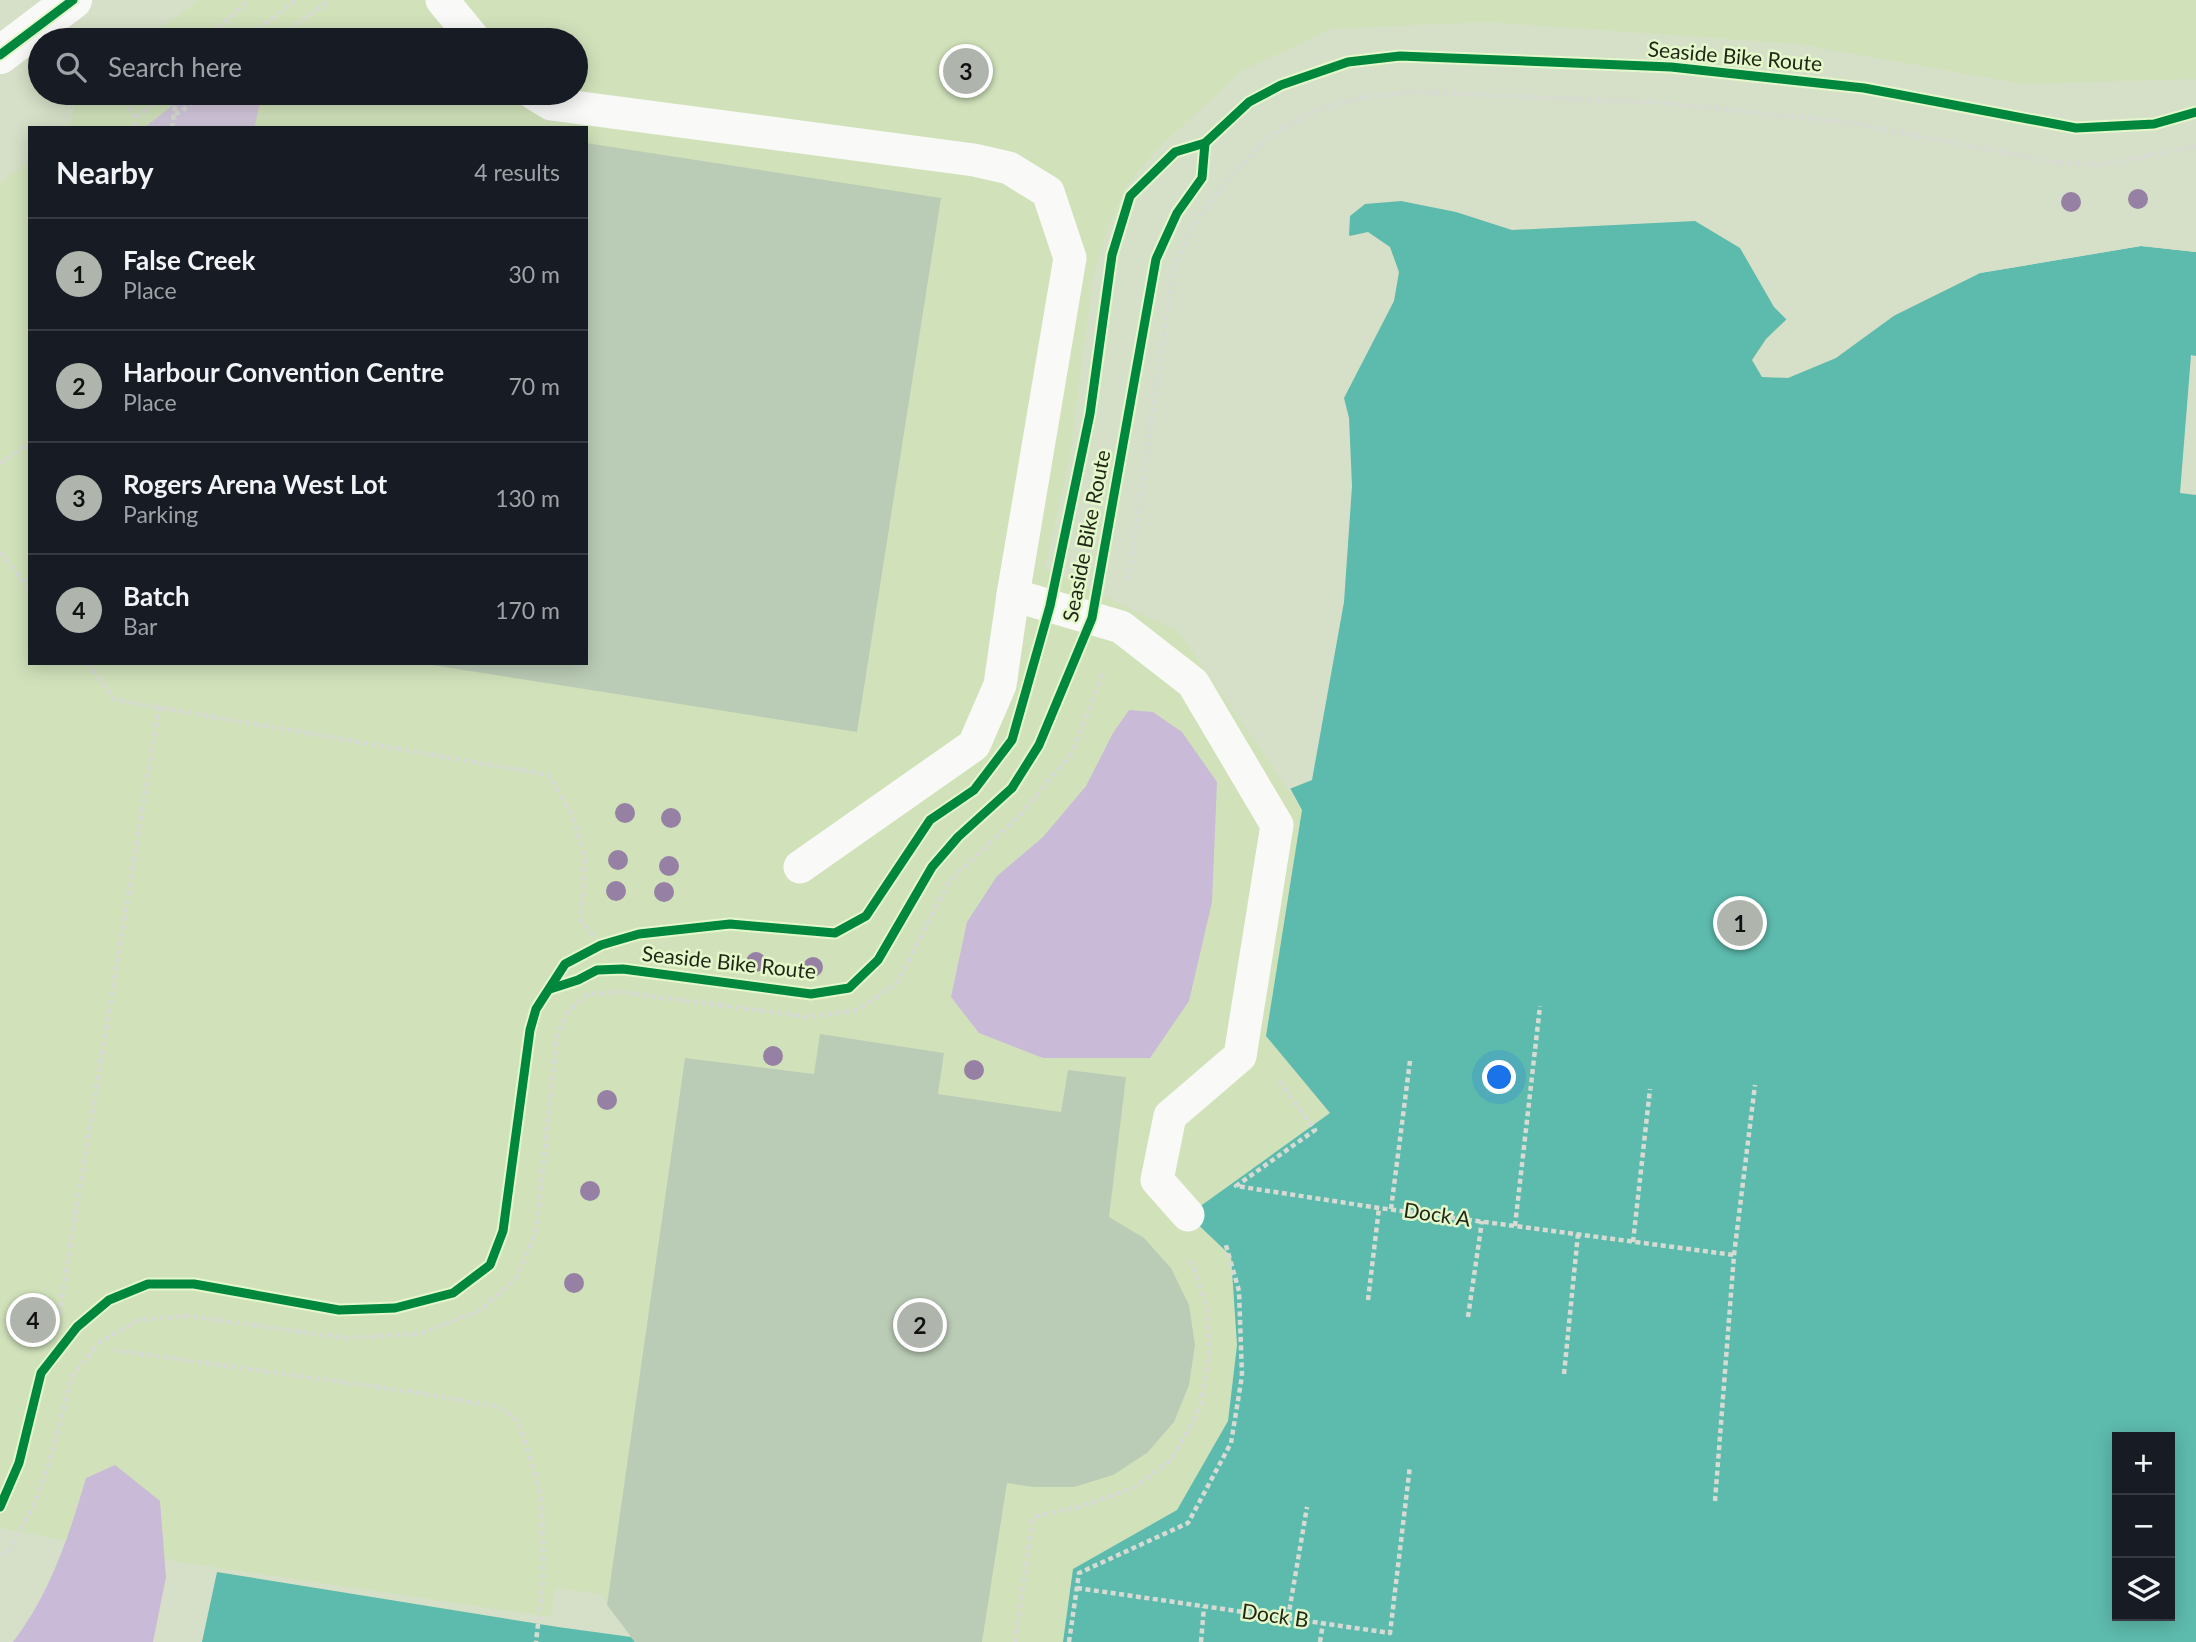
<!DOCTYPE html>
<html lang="en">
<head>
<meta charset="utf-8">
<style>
	:root { --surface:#171b24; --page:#20242c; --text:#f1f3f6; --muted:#9ea1a6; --line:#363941; --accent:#afb4ad }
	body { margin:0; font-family:Lato,sans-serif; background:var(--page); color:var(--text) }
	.controls { position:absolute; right:21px; bottom:21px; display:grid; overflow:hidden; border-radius:0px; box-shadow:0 4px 18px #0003 }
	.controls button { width:63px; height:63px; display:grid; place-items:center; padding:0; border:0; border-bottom:2px solid var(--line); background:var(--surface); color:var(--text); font:35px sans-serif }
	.you { position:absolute; left:1500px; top:1078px; width:24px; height:24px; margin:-18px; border:5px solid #fff; border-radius:50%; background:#1a73e8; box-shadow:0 0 0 10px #1a73e833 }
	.badge { display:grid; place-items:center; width:46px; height:46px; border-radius:50%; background:var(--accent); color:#111; font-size:23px; font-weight:700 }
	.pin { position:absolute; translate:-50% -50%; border:4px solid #fff; box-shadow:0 2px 7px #0006 }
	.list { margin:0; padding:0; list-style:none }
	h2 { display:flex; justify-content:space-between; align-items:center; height:91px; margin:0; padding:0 28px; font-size:30px }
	h2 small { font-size:23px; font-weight:400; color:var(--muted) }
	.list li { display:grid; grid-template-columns:46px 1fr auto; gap:21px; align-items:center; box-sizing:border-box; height:112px; padding:0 28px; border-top:2px solid var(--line) }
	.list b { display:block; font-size:26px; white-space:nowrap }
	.list p { margin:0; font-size:23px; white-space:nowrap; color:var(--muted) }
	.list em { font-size:23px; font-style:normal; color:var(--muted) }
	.icon { flex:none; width:38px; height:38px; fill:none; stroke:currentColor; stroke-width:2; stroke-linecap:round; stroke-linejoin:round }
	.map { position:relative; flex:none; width:2196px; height:1642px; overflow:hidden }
	.search { position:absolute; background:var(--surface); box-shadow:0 4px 18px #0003; left:28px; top:28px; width:560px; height:77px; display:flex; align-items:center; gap:18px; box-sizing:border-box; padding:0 24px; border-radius:38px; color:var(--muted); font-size:26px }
	.panel { position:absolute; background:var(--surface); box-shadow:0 4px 18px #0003; left:28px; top:126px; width:560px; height:539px; border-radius:0px }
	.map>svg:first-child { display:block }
</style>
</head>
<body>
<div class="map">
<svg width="2196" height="1642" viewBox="0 0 2196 1642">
	<rect width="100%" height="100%" fill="#d6e0c8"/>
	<path fill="#d1e2bb" d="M199,0H2196V79L2024,84L1797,44L1487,22L1330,29L1241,72L1159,147L1126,187L1106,234L1093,279L1070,456L1045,568L1179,632L1302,810L1266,1036L1330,1113L1189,1216L1231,1256L1237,1345L1228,1421L1177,1510L1073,1569L1063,1642H635L600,1594L555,1588L551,1617L172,1561L0,1528V183L30,161V663H586V128H69L76,100L80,93H576V40H145Z"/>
	<path fill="#d2c7db" d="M188,93H262L255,125L250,128H144Z"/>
	<g fill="#c9bad7">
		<path d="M1129,710L1153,712L1182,732L1217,782L1212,902L1189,1001L1150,1058H1043L979,1033L951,997L967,922L997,876L1043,837L1086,786L1113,733Z"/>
		<path d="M115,1465L160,1501L166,1577L153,1642H13C50,1594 69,1536 86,1478Z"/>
	</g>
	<g fill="#5dbbad" fill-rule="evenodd">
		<path d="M1401,201L1456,212L1512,230L1695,221L1740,248L1774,307L1804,337L1831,341L1895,315L1980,273L2141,246L2196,252V1642H1063L1073,1569L1177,1510L1228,1421L1237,1345L1231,1256L1188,1215L1330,1113L1266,1036L1302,810L1284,777L1332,398L1380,289L1376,257L1349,235L1350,216L1365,204ZM2117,1437H2170V1616H2117Z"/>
		<path d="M217,1572L558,1627L631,1637L635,1642H202Z"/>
	</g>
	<g fill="#d6e0c8">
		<path d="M1368,232L1390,247L1399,272L1394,301L1344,398L1349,418L1352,486L1344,602L1312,780L1287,790L1281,778L1274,721L1329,397L1376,288L1373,259L1345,237Z"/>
		<path d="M2140,243L2196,249V252L2141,246L1980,273L1895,315L1836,358L1788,378L1762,377L1752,360L1766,339L1789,317L1806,333L1830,337L1893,312L1979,270Z"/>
		<path d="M2191,355L2196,356V495L2180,493Z"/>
	</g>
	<g fill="#bbccb6">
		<path d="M586,143L941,198L857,732L432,665L586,663Z"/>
		<path d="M820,1034L944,1053L938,1094L1061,1112L1068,1070L1126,1077L1109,1217L1144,1238L1171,1268L1189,1305L1195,1345L1189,1385L1174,1422L1147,1453L1113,1475L1074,1487H1033L1007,1483L982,1642H635L607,1605L685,1058L814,1074Z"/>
	</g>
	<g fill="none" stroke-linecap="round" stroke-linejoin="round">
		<g stroke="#d8dbd3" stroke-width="4.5" stroke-dasharray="5 3.5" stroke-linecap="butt">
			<path d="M205,40L249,0"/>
			<path d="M244,40L296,0"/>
			<path d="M275,40L330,0"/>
			<path d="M119,93L136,117L134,128"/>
			<path d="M175,114L182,111L202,93"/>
			<path d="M136,117L170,93"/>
			<path d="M172,128L177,93"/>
			<path d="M0,464L30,442"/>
			<path d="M0,552L30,590"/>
			<path d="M1128,581L1174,266L1195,223L1230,176L1272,134L1316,110L1364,97L1414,92L1664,103L1852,123L2052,162L2102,165L2196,146"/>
			<path d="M87,663L116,700L549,775L572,815L585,856L581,922L597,939"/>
			<path d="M1279,1081L1315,1130L1236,1186L1379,1208L1734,1255"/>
			<path d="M1391,1209L1410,1061"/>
			<path d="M1515,1226L1540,1006"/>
			<path d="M1633,1242L1650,1089"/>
			<path d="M1368,1300L1379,1208"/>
			<path d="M59,1315L159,708"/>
			<path d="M1468,1317L1482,1221"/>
			<path d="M113,1350L413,1392L499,1407L518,1421L532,1464L542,1501L543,1580L536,1642"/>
			<path d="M1564,1374L1578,1234"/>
			<path d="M1715,1501L1734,1255L1755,1085"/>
			<path d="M0,1556L9,1550L33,1507L50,1460L72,1376L100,1342L138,1320L187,1316L345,1338L420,1334L479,1311L516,1279L536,1232L557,1035L568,1012L588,994L620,992L809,1017L858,1010L898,982L949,881L1022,813L1072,753L1103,674"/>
			<path d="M1077,1588L1390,1633L1410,1466"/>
			<path d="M1288,1618L1307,1507"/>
			<path d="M1015,1642L1033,1517L1082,1506L1134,1488L1172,1459L1200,1408L1209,1356L1208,1311L1194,1268L1189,1261"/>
			<path d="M1069,1642L1079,1573L1188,1523L1231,1443L1242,1376L1239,1291L1225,1242"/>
			<path d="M1201,1642L1204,1607"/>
			<path d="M1320,1642L1323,1623"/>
		</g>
		<g stroke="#f9faf7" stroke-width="33">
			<path d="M442,0L475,40"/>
			<path d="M533,93L551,104L974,160L1009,168L1048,192L1070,258L1013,595L1000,685L974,745L800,867"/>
			<path d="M1013,595L1121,627L1193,683L1277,825L1240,1056L1170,1116L1157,1180L1188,1215"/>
		</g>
		<path stroke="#f9faf7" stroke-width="38" d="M0,55L73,0"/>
		<defs>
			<g id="cycleway">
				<path d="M0,55L73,0"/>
				<path d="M550,989L578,980L597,970L623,969L811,994L849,988L878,960L932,867L958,837L1012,788L1039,745L1092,618L1156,259L1177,213L1202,178L1205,143"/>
				<path d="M0,1507L19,1463L41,1373L77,1327L109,1300L148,1284H194L339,1310L395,1308L453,1293L490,1265L503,1231L530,1030L536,1009L565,964L601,945L639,934L730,924L835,933L866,916L930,820L974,790L1012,740L1050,606L1090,414L1112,255L1130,196L1175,152L1205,143L1249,102L1281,85L1348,62L1400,56L1671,67L1864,88L2076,128L2154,124L2196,112"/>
			</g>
		</defs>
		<use href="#cycleway" stroke="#e4f8cb" stroke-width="13"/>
		<use href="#cycleway" stroke="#00873e" stroke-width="9"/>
	</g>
	<g fill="#9681a4">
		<circle cx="2138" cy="199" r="10"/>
		<circle cx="2071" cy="202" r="10"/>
		<circle cx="625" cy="813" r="10"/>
		<circle cx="671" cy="818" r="10"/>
		<circle cx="618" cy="860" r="10"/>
		<circle cx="669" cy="866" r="10"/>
		<circle cx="616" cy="891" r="10"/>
		<circle cx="664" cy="892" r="10"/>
		<circle cx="756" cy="962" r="10"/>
		<circle cx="813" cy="967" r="10"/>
		<circle cx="773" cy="1056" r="10"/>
		<circle cx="974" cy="1070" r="10"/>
		<circle cx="607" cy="1100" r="10"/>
		<circle cx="590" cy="1191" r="10"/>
		<circle cx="574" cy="1283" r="10"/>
	</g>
	<g text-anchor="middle" stroke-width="5" stroke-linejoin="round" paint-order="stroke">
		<g font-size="21" fill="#1f2615" stroke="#e4f8cb">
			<text transform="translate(1735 57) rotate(5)" y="7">Seaside Bike Route</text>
			<text transform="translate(1087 536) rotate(-79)" y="7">Seaside Bike Route</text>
			<text transform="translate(729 963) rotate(6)" y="7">Seaside Bike Route</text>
			<text transform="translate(1437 1215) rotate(8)" y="7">Dock A</text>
			<text transform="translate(1275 1616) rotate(8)" y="7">Dock B</text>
		</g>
	</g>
</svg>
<div class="controls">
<button>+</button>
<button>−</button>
<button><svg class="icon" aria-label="layers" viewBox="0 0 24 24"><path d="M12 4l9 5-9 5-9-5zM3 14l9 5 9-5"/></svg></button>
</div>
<div class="you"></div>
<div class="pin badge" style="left:1740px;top:923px">1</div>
<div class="pin badge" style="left:920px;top:1325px">2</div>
<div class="pin badge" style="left:966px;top:71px">3</div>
<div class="pin badge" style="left:33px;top:1320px">4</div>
<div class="search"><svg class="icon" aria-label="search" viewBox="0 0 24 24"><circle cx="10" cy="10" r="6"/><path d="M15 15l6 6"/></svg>Search here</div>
<section class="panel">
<h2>Nearby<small>4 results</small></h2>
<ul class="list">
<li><span class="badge">1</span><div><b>False Creek</b><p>Place</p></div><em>30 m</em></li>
<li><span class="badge">2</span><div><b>Harbour Convention Centre</b><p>Place</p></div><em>70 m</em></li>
<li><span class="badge">3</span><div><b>Rogers Arena West Lot</b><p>Parking</p></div><em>130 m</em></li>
<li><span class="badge">4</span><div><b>Batch</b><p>Bar</p></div><em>170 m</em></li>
</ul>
</section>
</div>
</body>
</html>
